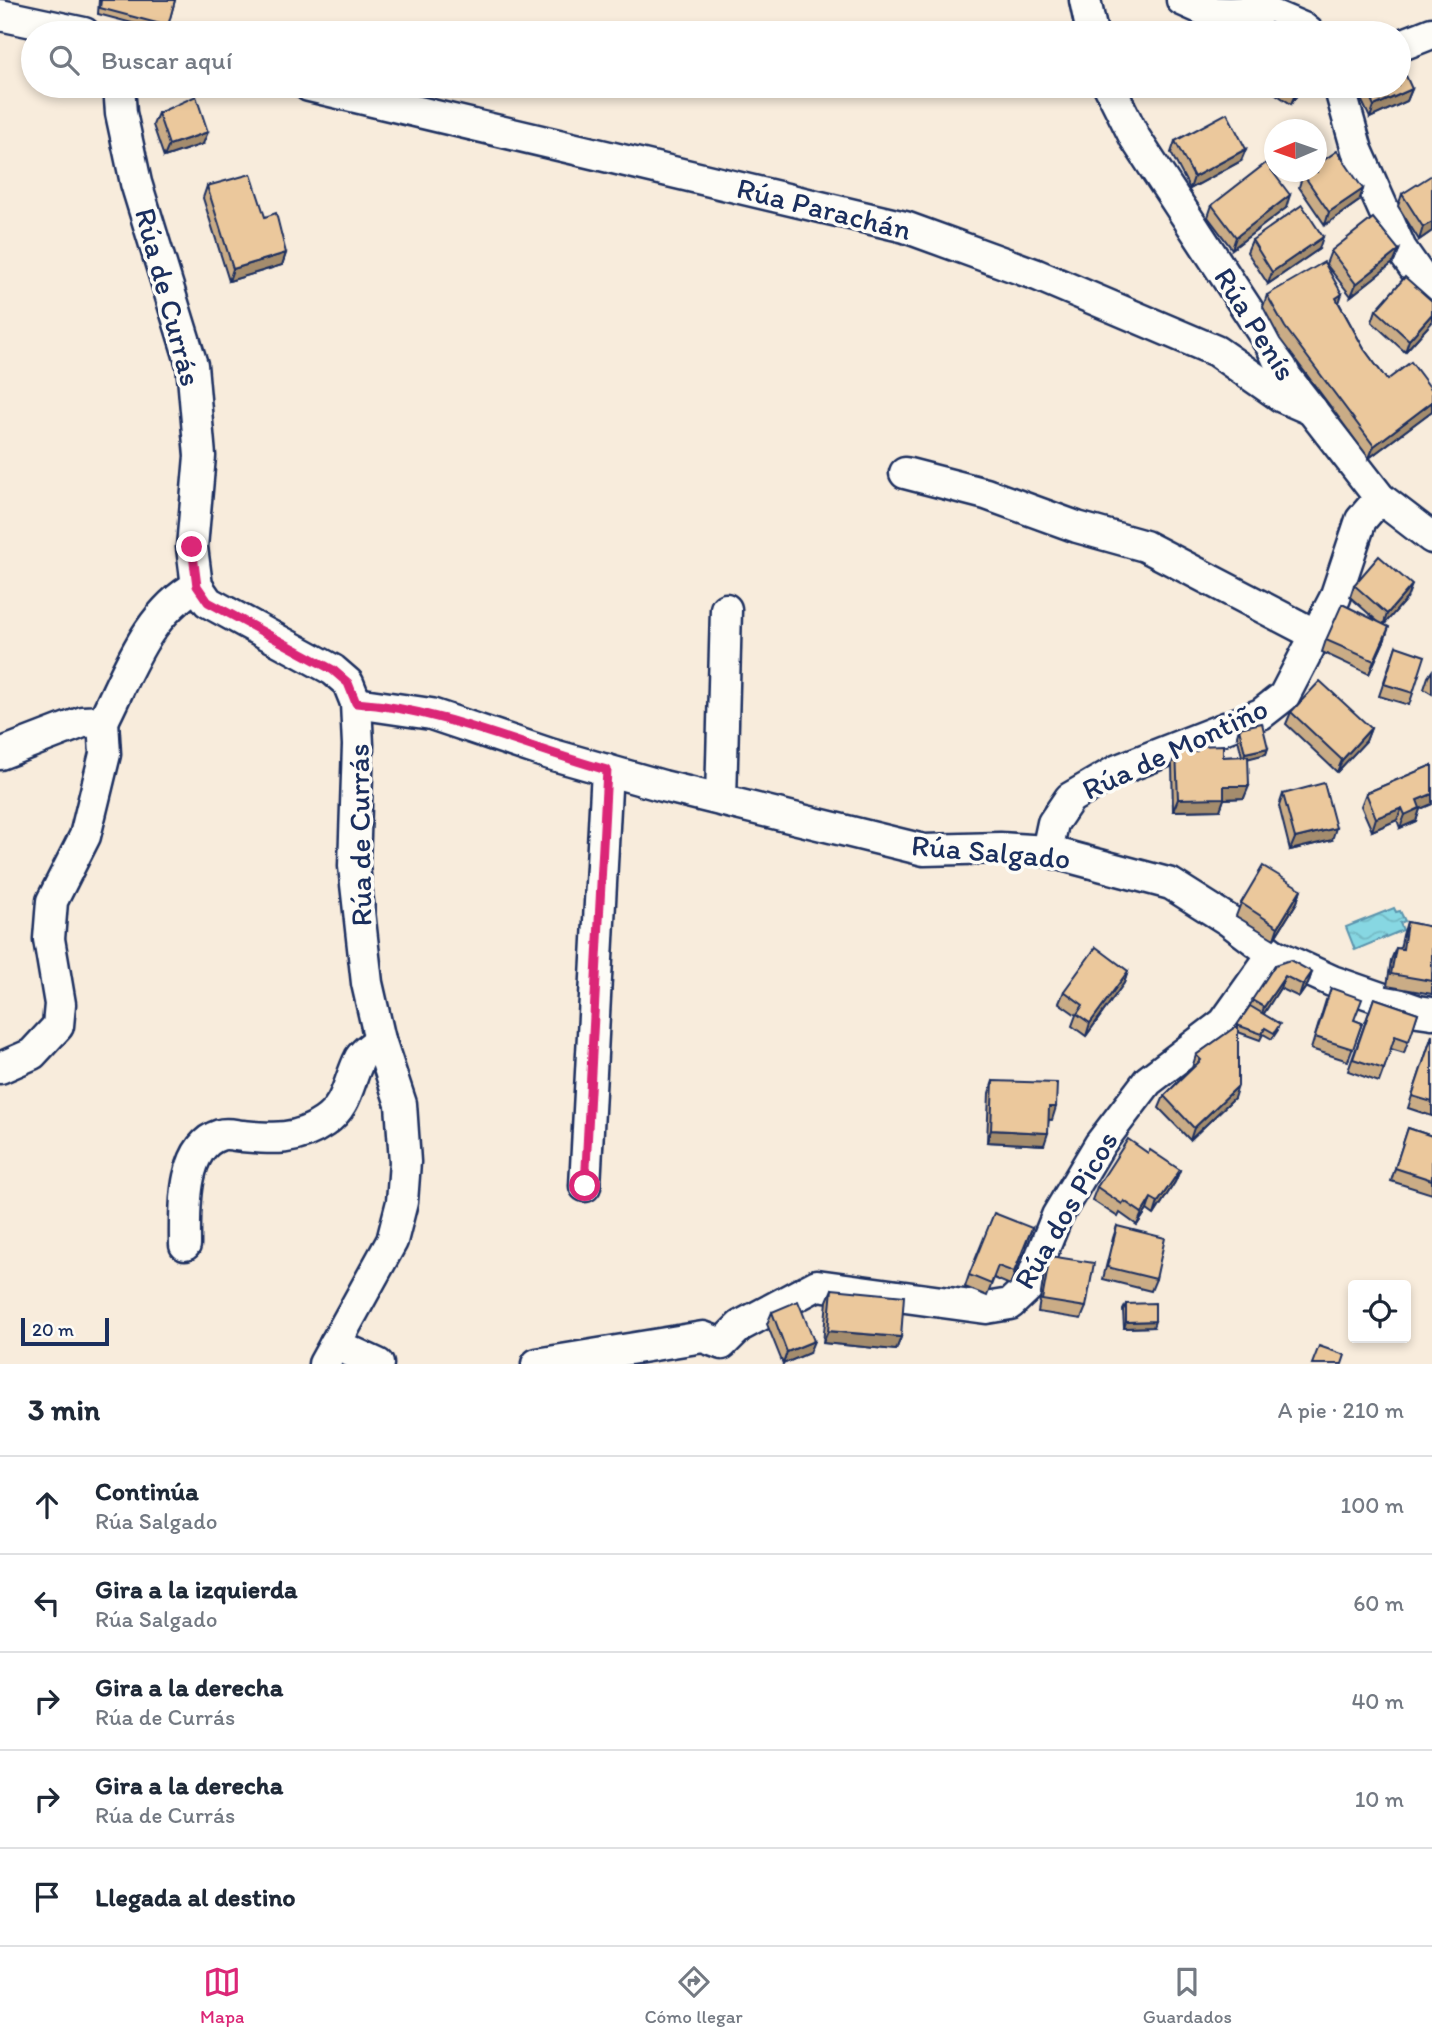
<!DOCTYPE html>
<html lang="es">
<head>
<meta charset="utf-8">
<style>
	:root { --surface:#fff; --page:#f6f6f7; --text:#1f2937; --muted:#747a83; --line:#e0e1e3; --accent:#db2777 }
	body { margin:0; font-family:Itim,sans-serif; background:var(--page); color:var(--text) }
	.controls { position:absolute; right:21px; bottom:21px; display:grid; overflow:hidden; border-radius:7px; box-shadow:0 4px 10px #0003 }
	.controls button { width:63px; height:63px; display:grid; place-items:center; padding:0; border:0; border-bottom:2px solid var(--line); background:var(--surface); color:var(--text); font:35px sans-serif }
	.compass { position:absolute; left:1264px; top:119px; width:63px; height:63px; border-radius:50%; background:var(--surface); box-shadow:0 4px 10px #0003; rotate:268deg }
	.scale { position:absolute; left:21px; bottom:18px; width:88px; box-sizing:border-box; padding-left:7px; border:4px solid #1b2f5e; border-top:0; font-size:19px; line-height:24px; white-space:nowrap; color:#1b2f5e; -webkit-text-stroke:5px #fdfcf7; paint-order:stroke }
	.stop { position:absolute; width:21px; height:21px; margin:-16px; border:5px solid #db2777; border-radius:50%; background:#fff }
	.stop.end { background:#db2777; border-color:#fff; box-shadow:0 2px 7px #0008 }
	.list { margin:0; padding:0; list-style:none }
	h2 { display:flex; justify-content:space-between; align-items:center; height:91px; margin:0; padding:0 28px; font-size:30px }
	h2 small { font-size:23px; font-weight:400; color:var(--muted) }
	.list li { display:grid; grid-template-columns:46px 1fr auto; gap:21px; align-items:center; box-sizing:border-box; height:98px; padding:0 28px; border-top:2px solid var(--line) }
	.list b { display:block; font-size:26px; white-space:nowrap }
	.list p { margin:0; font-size:23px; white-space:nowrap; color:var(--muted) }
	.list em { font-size:23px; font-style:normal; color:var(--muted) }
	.icon { flex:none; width:38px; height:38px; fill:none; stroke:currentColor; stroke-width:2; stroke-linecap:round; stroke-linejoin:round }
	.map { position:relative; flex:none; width:1432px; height:1364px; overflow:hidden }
	.search { position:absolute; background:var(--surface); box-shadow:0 4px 10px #0003; left:21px; right:21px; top:21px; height:77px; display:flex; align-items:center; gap:18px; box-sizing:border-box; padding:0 24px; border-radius:38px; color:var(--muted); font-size:26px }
	.sheet { height:581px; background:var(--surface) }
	nav { display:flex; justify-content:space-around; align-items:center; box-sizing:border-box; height:98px; border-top:2px solid var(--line); background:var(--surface); font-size:19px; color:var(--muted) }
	nav a { display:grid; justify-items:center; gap:4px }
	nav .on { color:var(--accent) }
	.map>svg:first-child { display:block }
</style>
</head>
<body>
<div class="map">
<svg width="1432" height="1364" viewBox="0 0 1432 1364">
	<defs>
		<pattern id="water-waves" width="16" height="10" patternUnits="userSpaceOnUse" patternTransform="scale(1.75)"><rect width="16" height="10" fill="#87d7e2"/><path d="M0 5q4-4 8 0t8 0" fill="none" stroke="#74b9c4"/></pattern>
	</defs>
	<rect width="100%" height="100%" fill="#f8ecdc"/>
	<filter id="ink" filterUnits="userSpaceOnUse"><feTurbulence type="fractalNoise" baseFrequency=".0143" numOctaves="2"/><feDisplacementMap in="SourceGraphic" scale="14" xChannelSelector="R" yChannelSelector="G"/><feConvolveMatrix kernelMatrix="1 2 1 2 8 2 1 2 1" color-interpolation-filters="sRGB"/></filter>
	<g filter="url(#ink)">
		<path fill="url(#water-waves)" stroke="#5c94ad" stroke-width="2" d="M1394,908L1396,912L1400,911L1405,921L1400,923L1403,930L1355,950L1346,927Z"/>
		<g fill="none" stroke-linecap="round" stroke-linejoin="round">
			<defs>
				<g id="minor">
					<path d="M1085,0L1092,33"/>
					<path d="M1182,0L1209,12L1229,13L1263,11L1303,28L1309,33"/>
					<path d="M0,15L84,33"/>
					<path d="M1399,46L1432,33"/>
					<path d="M119,86L121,113L136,183L192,365L200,456L192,547L197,586L208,602L333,670L348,683L356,703L358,745L354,866L367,983L380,1040L401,1104L405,1162L402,1202L392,1241L324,1364"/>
					<path d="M309,86L905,227L1037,275L1216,351L1282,397L1312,410"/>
					<path d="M1109,86L1135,138L1272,347L1286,377L1380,498L1432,538"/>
					<path d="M1339,86L1357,150L1401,249L1432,293"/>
					<path d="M905,473L986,494L1077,527L1145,546L1316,635"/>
					<path d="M356,703L431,714L550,754L663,786L924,850L1000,848L1047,851L1171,884L1228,920L1273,954L1332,981L1418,1011L1432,1013"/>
					<path d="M0,754L83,722L103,721C128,672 147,613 197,586"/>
					<path d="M721,800L726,609"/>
					<path d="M1047,851L1053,823L1070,798L1118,770L1261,714L1284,696L1335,598L1361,520L1380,498"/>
					<path d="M0,1068L32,1054L58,1026L60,1004L49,939L52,901L85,836L105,754L103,721"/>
					<path d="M585,1186L607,770"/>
					<path d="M185,1245C185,1213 181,1147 220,1135C226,1133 235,1135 242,1136C273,1139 297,1141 324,1122C348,1106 348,1081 360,1058C364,1051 374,1045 380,1040"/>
					<path d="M335,1344L378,1364"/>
					<path d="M537,1364L703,1337L722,1344L740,1326L817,1285L986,1308L1010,1304L1029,1286L1057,1216L1100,1144L1148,1081L1224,1023L1273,954"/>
				</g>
			</defs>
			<use href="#minor" stroke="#1b2f5e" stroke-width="35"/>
			<use href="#minor" stroke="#fdfcf7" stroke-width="30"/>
		</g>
		<g fill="#caac86" stroke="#1b2f5e" stroke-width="2">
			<path d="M99,0H175L166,32L98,14Z"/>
			<path d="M1264,86H1303L1291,104Z"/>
			<path d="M1364,86H1399L1412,89L1407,101L1370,118L1360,97Z"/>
			<path d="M158,113L203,144L164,157L153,125Z"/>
			<path d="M1175,141L1241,161L1190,189L1171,153Z"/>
			<path d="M1303,174L1363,189L1359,201L1325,225L1299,187Z"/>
			<path d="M207,186L265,217L286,253L282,265L229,281L203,198Z"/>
			<path d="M1402,194L1432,231L1419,240L1398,206Z"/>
			<path d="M1212,205L1286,208L1232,249L1208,217Z"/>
			<path d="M1252,240L1319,249L1268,284L1247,252Z"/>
			<path d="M1399,250L1394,262L1351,296L1326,264L1331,251Z"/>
			<path d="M1267,295L1339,303L1364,349L1387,380L1432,390V411L1369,458L1280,339L1263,307Z"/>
			<path d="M1432,301V322L1405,352L1372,322L1376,310Z"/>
			<path d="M1354,585L1407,598L1384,624L1385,639L1369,674L1322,652L1326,640L1377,621L1350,597Z"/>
			<path d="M1396,646L1413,693L1409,705L1379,696Z"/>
			<path d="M1432,671V694L1424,689L1428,677Z"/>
			<path d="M1291,712L1371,728L1366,741L1337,772L1286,724Z"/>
			<path d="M1239,728L1268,748L1266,754L1248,758L1244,798L1224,799L1220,810L1173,811L1172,764L1176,752L1195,751L1197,746L1223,757L1242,756L1237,735Z"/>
			<path d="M1432,765V804L1420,809L1416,821L1400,828L1397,820L1372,831L1361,806L1366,793Z"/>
			<path d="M1283,794L1332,840L1290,850L1279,806Z"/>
			<path d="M1301,889L1297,902L1274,939L1236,916L1241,903Z"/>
			<path d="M1407,922L1432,927V994L1387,986L1391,960L1396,948L1400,949L1403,935Z"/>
			<path d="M1275,965L1312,972L1308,984L1299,997L1280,988L1263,1014L1278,1030L1272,1039L1263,1034L1260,1040L1238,1032L1234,1098L1190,1140L1159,1108L1164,1096L1192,1068L1196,1055L1237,1026Z"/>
			<path d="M1128,971L1124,983L1086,1036L1072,1026L1076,1015L1059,1003L1064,991Z"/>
			<path d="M1374,998L1418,1013L1404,1053L1391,1049L1379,1082L1348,1071Z"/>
			<path d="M1326,1000L1354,1020L1362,1023L1348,1061L1311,1049Z"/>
			<path d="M1432,1035V1116L1408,1108Z"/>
			<path d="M993,1081L1052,1120L1049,1119L1044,1145L987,1142L989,1093Z"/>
			<path d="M1408,1128L1432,1136V1194L1391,1181Z"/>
			<path d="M1148,1153L1180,1170L1175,1182L1154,1215L1147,1210L1137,1225L1120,1213L1118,1217L1092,1200L1097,1187Z"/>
			<path d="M1117,1226L1156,1279L1151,1291L1103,1279L1113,1238Z"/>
			<path d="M1032,1228L1010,1285L994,1278L987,1296L965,1287L969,1275Z"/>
			<path d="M1050,1256L1086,1307L1081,1319L1038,1312L1045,1268Z"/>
			<path d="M832,1289L901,1337L896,1350L823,1343L827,1301Z"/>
			<path d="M1126,1304L1153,1327L1124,1328L1123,1310Z"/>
			<path d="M772,1312L809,1353L783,1364L767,1324Z"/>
		</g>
		<g fill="#a48c6d" stroke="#1b2f5e" stroke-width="2">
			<path d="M1300,86H1303L1291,104L1296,92Z"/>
			<path d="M1412,89L1407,101L1370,118L1374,106Z"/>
			<path d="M208,132L203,144L164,157L169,145Z"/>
			<path d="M1246,149L1241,161L1190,189L1194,177Z"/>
			<path d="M1363,189L1359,201L1325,225L1329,212Z"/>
			<path d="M1290,195L1286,208L1232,249L1236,237Z"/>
			<path d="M1432,222V231L1419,240L1423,227Z"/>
			<path d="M1323,237L1319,249L1268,284L1272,272Z"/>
			<path d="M1399,250L1394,262L1351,296L1356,284Z"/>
			<path d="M286,253L282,265L229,281L233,269Z"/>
			<path d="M1342,294L1338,306L1336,298Z"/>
			<path d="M1432,314V322L1405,352L1409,340Z"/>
			<path d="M1432,402V411L1369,458L1374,446Z"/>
			<path d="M1412,585L1407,598L1383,626L1387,614Z"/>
			<path d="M1389,627L1385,639L1369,674L1374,661Z"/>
			<path d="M1371,728L1366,741L1337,772L1342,760Z"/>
			<path d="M1268,748L1266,754L1243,760L1245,753Z"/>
			<path d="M1224,786H1249L1244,798L1224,799L1220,810L1173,811L1178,799Z"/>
			<path d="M1432,794V804L1420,809L1416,821L1400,828L1405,815L1417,800Z"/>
			<path d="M1402,808L1397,820L1372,831L1376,818Z"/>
			<path d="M1336,828L1332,840L1290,850L1295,838Z"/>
			<path d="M1301,889L1297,902L1274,939L1278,927Z"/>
			<path d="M1128,971L1124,983L1086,1036L1090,1023Z"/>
			<path d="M1312,972L1308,984L1299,997L1303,985Z"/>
			<path d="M1285,976L1280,988L1260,1020L1264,1007Z"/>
			<path d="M1238,1086L1234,1098L1190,1140L1194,1128Z"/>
			<path d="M1049,1107H1056L1052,1120L1045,1119Z"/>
			<path d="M991,1130L1048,1133L1044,1145L987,1142Z"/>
			<path d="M1180,1170L1175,1182L1154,1215L1158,1202Z"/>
			<path d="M1151,1198L1147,1210L1137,1225L1142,1213Z"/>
			<path d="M1155,1321L1153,1327L1124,1328L1126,1322Z"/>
			<path d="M828,1331L901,1337L896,1350L823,1343Z"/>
			<path d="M814,1341L809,1353L783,1364L787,1352Z"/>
		</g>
		<g fill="#ebc89c" stroke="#1b2f5e" stroke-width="2">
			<path d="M101,0H175L168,26L100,8Z"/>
			<path d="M1271,23L1287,33H1264Z"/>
			<path d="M1402,67L1412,89L1374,106L1365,86H1399V69Z"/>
			<path d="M1287,86H1300L1296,92Z"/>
			<path d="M196,96L208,132L169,145L158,113Z"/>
			<path d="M1227,113L1246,149L1194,177L1175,141Z"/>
			<path d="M1337,151L1363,189L1329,212L1303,174L1307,172H1317V165Z"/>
			<path d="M1266,163L1290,195L1236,237L1212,205Z"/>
			<path d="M251,174L265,217L276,213L286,253L233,269L207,186Z"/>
			<path d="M1432,175V222L1423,227L1402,194Z"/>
			<path d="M1302,205L1323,237L1272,272L1252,240Z"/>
			<path d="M1373,218L1399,250L1356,284L1331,251Z"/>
			<path d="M1324,262L1342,294L1336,298L1364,349L1387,380L1411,362L1432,390V402L1374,446L1285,327L1267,295Z"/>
			<path d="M1405,277L1432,301V314L1409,340L1376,310Z"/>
			<path d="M1379,556L1412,585L1387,614L1354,585Z"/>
			<path d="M1342,604L1389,627L1374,661L1326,640Z"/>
			<path d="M1396,646L1425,656L1413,693L1384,684Z"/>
			<path d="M1320,681L1371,728L1342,760L1291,712Z"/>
			<path d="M1262,723L1268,748L1245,753L1239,728Z"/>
			<path d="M1223,745V757L1248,756L1249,786H1224V798L1178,799L1176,752L1197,751V746Z"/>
			<path d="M1432,765V794L1417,800L1420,808L1405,815L1402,808L1376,818L1366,793Z"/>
			<path d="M1324,783L1336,828L1295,838L1283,794Z"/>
			<path d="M1263,866L1301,889L1278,927L1241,903Z"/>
			<path d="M1407,922L1432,927V981L1391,974L1396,948L1403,949Z"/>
			<path d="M1096,947L1128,971L1090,1023L1077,1014L1083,1005L1064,991Z"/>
			<path d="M1290,960L1312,972L1303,985L1285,976L1264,1007L1252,1000L1275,965Z"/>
			<path d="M1331,988L1362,999L1354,1020L1362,1023L1353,1049L1315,1037Z"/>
			<path d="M1374,998L1418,1013L1409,1041L1395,1036L1384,1069L1353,1059Z"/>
			<path d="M1250,1006L1280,1024L1274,1033L1265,1028L1262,1034L1237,1025Z"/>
			<path d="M1238,1025V1086L1194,1128L1164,1096L1201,1060L1196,1055Z"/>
			<path d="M1432,1036V1102L1412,1096Z"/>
			<path d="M993,1081L1057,1083L1056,1107H1049L1048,1133L991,1130Z"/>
			<path d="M1408,1128L1432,1136V1180L1395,1168Z"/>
			<path d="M1128,1139L1148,1153L1150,1150L1180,1170L1158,1202L1151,1198L1142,1213L1124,1201L1122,1204L1097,1187Z"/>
			<path d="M994,1213L1032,1228L1014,1272L998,1266L991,1284L969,1275Z"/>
			<path d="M1117,1226L1165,1238L1156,1279L1107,1267Z"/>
			<path d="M1050,1256L1094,1263L1086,1307L1042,1300Z"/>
			<path d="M832,1289L904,1296L901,1337L828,1331Z"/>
			<path d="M798,1301L814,1341L787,1352L772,1312Z"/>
			<path d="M1155,1303V1321L1126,1322V1304Z"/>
			<path d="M1319,1346L1345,1355L1342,1364H1312Z"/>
		</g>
	</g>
	<g fill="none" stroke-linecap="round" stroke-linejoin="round" filter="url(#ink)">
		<path stroke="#db2777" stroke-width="9" d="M192,547L197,586L208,602L333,670L348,683L356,703C442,709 524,747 607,770L585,1186"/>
	</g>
	<g text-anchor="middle" stroke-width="7" stroke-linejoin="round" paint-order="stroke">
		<g font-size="30" fill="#1b2f5e" stroke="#fdfcf7">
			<text transform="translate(824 209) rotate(14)" y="10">Rúa Parachán</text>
			<text transform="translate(168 297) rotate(75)" y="10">Rúa de Currás</text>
			<text transform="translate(1255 324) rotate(58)" y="10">Rúa Penís</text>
			<text transform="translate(1175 749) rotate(-25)" y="10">Rúa de Montiño</text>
			<text transform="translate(360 835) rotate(-91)" y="10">Rúa de Currás</text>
			<text transform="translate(991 852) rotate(5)" y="10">Rúa Salgado</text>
			<text transform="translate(1066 1210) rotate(-60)" y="10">Rúa dos Picos</text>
		</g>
	</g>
</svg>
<div class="controls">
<button><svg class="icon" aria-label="locate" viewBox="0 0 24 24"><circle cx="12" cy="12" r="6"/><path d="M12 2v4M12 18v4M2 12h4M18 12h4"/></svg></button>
</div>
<svg class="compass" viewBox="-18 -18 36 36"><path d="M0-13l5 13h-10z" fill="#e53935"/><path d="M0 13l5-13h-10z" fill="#747a83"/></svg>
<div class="scale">20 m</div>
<div class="stop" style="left:585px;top:1186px"></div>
<div class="stop end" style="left:192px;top:547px"></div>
<div class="search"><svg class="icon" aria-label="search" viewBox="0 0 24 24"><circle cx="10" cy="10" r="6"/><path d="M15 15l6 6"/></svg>Buscar aquí</div>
</div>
<section class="sheet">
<h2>3 min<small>A pie · 210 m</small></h2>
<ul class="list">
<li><svg class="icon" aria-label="ahead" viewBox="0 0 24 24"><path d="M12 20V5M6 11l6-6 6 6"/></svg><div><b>Continúa</b><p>Rúa Salgado</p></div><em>100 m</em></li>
<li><svg class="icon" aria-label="left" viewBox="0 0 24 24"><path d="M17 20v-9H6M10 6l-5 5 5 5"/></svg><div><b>Gira a la izquierda</b><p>Rúa Salgado</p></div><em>60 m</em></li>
<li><svg class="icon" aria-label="right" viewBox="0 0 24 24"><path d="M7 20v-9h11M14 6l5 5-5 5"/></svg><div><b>Gira a la derecha</b><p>Rúa de Currás</p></div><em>40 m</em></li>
<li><svg class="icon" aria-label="right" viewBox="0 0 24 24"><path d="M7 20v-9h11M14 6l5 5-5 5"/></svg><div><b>Gira a la derecha</b><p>Rúa de Currás</p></div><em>10 m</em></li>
<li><svg class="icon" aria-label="arrive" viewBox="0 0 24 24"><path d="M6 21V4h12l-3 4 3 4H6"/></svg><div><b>Llegada al destino</b></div></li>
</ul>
</section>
<nav>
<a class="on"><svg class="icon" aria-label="map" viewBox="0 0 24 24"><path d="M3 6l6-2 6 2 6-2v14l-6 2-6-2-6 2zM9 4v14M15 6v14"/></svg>Mapa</a>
<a><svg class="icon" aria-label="directions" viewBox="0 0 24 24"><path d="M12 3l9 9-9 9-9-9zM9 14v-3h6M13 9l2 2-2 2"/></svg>Cómo llegar</a>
<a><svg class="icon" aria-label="saved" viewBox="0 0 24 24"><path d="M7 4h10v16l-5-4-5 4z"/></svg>Guardados</a>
</nav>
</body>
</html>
